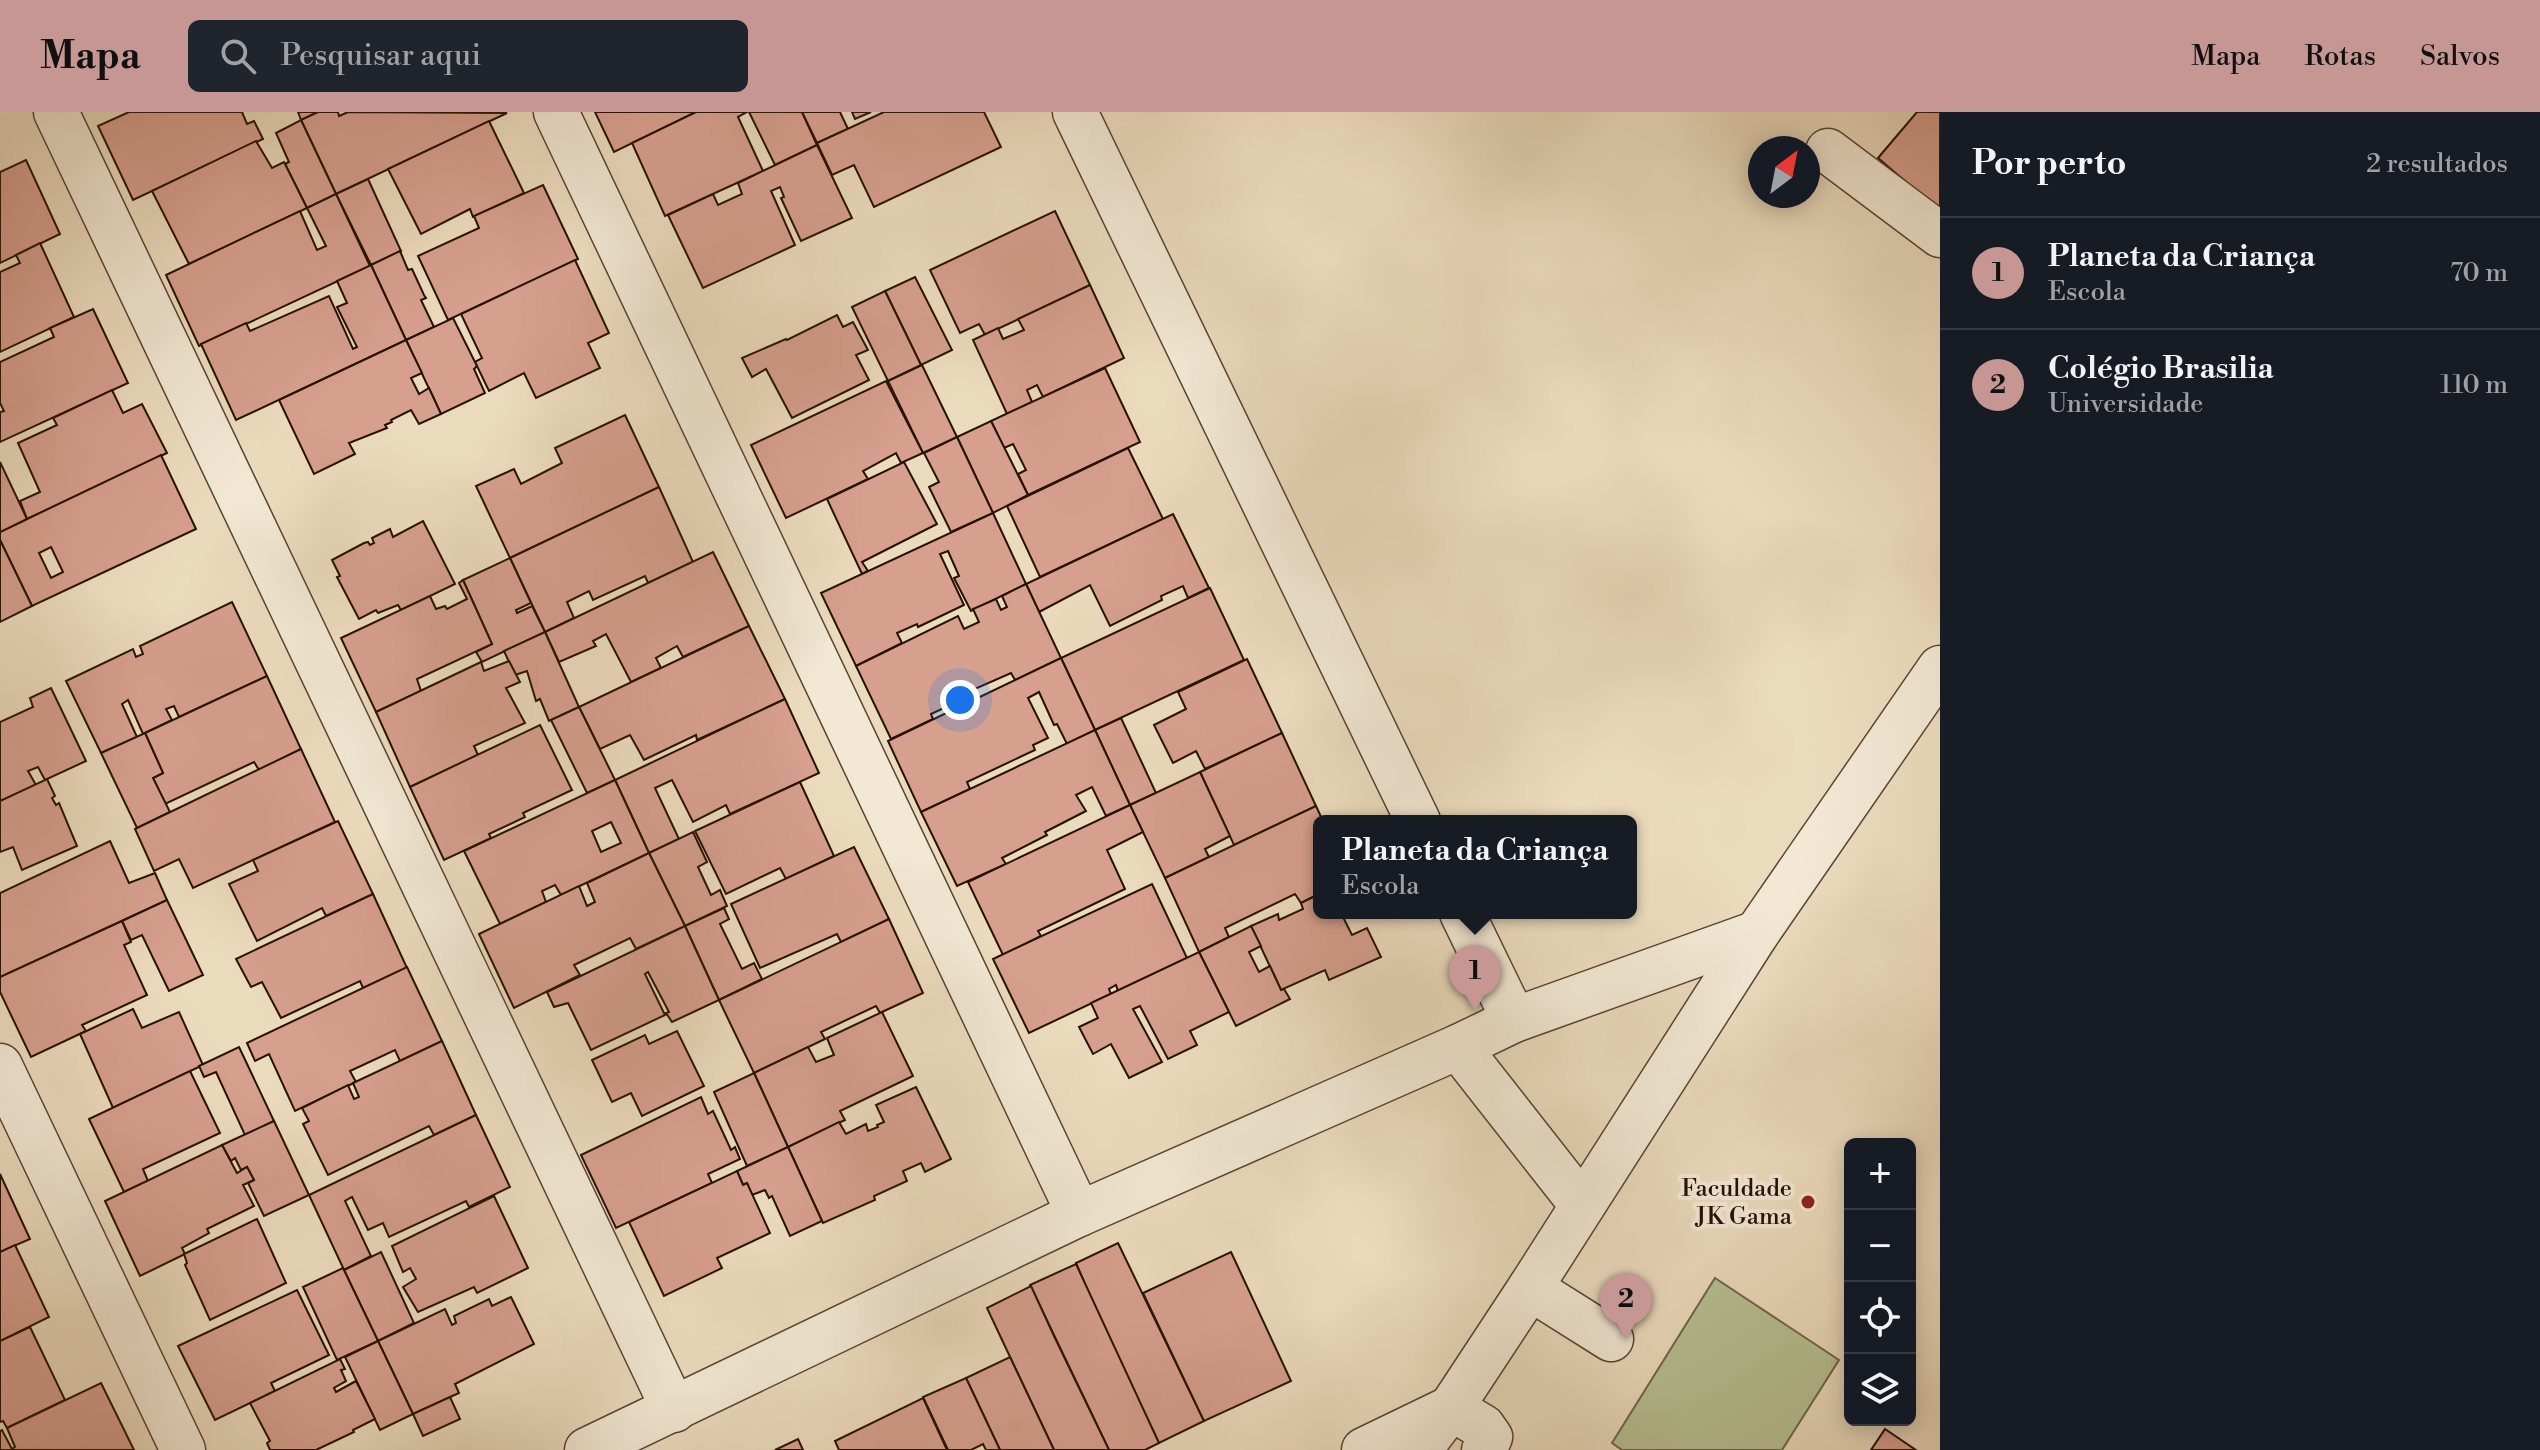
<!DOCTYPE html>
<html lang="pt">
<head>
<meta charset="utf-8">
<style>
	:root { --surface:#171b24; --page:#20242c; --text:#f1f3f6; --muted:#9ea1a6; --line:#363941; --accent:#c59692 }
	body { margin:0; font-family:"Libre Bodoni",serif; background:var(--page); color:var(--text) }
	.controls { position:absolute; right:24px; bottom:24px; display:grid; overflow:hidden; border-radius:12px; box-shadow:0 4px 20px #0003 }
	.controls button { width:72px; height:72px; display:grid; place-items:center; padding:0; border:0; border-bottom:2px solid var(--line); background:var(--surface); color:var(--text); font:40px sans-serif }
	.compass { position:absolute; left:1748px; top:24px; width:72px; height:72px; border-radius:50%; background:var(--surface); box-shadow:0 4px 20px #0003; rotate:32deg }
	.you { position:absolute; left:960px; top:588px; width:28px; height:28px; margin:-20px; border:6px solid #fff; border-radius:50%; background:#1a73e8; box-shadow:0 0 0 12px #1a73e833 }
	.badge { display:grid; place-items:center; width:52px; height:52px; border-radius:50%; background:var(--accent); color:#111; font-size:26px; font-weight:700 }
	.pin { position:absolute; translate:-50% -66px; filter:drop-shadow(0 2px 4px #0008) }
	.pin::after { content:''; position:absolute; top:42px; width:28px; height:24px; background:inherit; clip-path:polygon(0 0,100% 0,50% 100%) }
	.popup { position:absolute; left:1313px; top:703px; width:324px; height:104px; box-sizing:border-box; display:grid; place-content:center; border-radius:12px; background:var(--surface); filter:drop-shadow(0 2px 6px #0005); font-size:26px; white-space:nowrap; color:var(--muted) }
	.popup b { font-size:30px; color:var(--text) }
	.popup::after { content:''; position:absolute; left:50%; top:100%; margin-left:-16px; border:16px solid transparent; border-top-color:var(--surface) }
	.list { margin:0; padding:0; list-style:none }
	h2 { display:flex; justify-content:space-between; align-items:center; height:104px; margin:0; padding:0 32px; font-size:34px }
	h2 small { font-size:26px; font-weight:400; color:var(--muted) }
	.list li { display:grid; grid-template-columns:52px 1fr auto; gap:24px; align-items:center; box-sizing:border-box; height:112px; padding:0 32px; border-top:2px solid var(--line) }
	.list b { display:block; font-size:30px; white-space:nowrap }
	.list p { margin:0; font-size:26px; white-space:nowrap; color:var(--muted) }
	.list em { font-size:26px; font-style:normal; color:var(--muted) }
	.icon { flex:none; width:44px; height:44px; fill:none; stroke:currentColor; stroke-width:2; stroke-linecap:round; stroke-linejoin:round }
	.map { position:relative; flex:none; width:1940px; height:1338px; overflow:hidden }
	header { display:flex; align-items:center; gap:48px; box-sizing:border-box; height:112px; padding:0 40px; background:var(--accent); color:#111 }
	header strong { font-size:38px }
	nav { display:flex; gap:44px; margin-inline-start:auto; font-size:28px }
	.search { width:560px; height:72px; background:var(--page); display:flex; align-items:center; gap:20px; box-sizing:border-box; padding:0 28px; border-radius:12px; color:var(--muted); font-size:30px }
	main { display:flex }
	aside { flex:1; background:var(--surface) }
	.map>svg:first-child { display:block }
</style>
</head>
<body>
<header>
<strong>Mapa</strong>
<div class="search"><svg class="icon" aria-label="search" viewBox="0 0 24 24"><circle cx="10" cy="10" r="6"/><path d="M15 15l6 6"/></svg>Pesquisar aqui</div>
<nav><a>Mapa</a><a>Rotas</a><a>Salvos</a></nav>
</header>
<main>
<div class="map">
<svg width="1940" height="1338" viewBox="0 0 1940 1338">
	<rect width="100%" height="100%" fill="#ebdbbd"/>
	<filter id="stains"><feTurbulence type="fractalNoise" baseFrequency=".0025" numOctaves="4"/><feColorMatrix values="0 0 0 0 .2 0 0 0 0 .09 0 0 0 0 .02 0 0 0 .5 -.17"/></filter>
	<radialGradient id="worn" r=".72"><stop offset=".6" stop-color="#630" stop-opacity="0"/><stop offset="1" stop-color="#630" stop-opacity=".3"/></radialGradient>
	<path fill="#b6c092" stroke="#6e684c" stroke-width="2" d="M1715,1166L1839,1248L1782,1338H1622L1612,1331Z"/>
	<g fill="#d69f8e" stroke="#271106" stroke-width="2" fill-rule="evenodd">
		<path d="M129,0H242L247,12L254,9L263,27L133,88L98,14Z"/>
		<path d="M298,0H318L301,8Z"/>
		<path d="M318,0H338L339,4L348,0L507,1L336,82L301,8Z"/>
		<path d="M595,0H696L614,40Z"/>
		<path d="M696,0H747L738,5L763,59L665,104L632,31Z"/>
		<path d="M749,0H802L817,33L775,53Z"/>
		<path d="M802,0H840L848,17L817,31Z"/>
		<path d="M852,0H871L855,7Z"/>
		<path d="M884,0H984L1001,35L874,95L854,53L832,63L817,31Z"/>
		<path d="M1917,0H1940V99L1878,46Z"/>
		<path d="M301,8L336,82L307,96L285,52L289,50L276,21Z"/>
		<path d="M489,9L524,81L473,105L470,97L421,122L388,57Z"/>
		<path d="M256,29L272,56L284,50L307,96L189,152L152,79Z"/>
		<path d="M817,33L852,106L801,129L781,86L784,85L780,75L771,79L795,133L703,176L668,103L713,82L718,93L742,82L738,71Z"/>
		<path d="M26,48L60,122L0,151V60Z"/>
		<path d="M368,67L401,139L371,153L336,82Z"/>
		<path d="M543,73L578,147L448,208L418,144L479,116L474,104Z"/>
		<path d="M336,82L370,154L199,234L166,163L300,99L317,138L326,134L307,96Z"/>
		<path d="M1055,99L1090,173L985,223L979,212L960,221L930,158Z"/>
		<path d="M40,131L74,205L0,240V160L20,151L16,143Z"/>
		<path d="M400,139L408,158L412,157L424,183L426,186L421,188L434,215L406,228L371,153Z"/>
		<path d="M575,148L609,221L588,231L600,256L536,286L524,261L489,279L475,250L482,246L461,202Z"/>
		<path d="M371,153L406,228L236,308L201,232L246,211L250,219L329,184L353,237L357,235L337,195L347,191L337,169Z"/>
		<path d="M915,165L952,238L921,253L885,179Z"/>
		<path d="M1090,173L1124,246L1043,285L1037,273L1027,278L1032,290L1007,302L973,228L998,216L1003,227L1024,218L1018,207Z"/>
		<path d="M885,179L921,253L888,269L852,195Z"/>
		<path d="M93,197L128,271L0,330V300L4,299L0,291V250L54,225L50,216Z"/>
		<path d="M837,203L843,215L853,210L868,238L856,243L869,268L792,306L766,257L752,265L742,246L786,227L787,228Z"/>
		<path d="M453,206L477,254L474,257L485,281L441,302L406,228Z"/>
		<path d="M406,228L422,261L411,266L419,282L429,276L441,302L419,312L411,298L391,308L392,310L385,313L387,316L349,331L355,342L314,362L279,288Z"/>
		<path d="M922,253L957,325L923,341L888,269Z"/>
		<path d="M1105,256L1140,330L1028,383L1018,362L1026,358L1013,332L1004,336L991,309Z"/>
		<path d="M886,269L923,341L901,351L896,341L863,359L868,367L786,406L751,333Z"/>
		<path d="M112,278L123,301L142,292L167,341L27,407L20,389L40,380L18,331L57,313L53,306Z"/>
		<path d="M625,303L659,375L510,446L476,374L514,357L521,372L562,351L555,336Z"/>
		<path d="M991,309L1028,383L993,401L957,325Z"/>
		<path d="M957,325L993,401L951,420L929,375L939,370L924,341Z"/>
		<path d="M1128,336L1163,407L1040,465L1007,394Z"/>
		<path d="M161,343L196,417L32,494L0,428V420ZM51,435L63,460L51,466L39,441Z"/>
		<path d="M0,350L27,407L0,420Z"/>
		<path d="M904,350L937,412L862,450L868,459L862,462L827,387Z"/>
		<path d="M659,375L693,450L648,471L645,464L593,488L589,479L567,490L574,506L545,520L510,446Z"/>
		<path d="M993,401L1026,472L971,499L954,466L959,464L948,439L940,442L964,493L918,515L917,512L897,521L902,531L856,554L821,481Z"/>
		<path d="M1173,402L1209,476L1188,486L1183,474L1161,484L1162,488L1110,514L1090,473L1039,500L1026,472Z"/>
		<path d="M423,409L455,472L401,498L398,493L378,501L376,498L359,507L337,465L340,464L332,448L364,431L368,430L370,433L374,431L372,426L390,417L393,425Z"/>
		<path d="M0,428L32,494L0,510Z"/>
		<path d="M713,440L749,514L683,545L677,534L656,546L661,556L631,570L606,522L593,529L596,534L559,550L545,520Z"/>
		<path d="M510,446L531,491L516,498L517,501L532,494L545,520L482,550L476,540L492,532L463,468Z"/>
		<path d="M463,468L492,532L417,567L421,579L376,600L341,526L430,484L436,497L445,494L447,497L467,487L459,471Z"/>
		<path d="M1026,472L1061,546L1015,568L1011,561L954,586L955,591L931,602L933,607L891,627L856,554L958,504L964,517L979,510L973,497L996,487L1001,498L1007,495L1002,484Z"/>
		<path d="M1210,476L1244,548L1095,618L1061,546Z"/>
		<path d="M232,490L267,564L179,605L174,594L166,597L172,608L143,622L128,588L122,592L137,625L101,641L66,569L133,537L136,545L143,542L140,534Z"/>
		<path d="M749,514L785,587L697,628L696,623L644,648L630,623L600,637L579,595Z"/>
		<path d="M545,520L579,595L549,609L540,587L536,589L527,559L515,563L504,539Z"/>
		<path d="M1061,546L1095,618L1067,632L1057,612L1054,613L1039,580L1028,586L1048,626L1033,633L1035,638L967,670L970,677L921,700L888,629Z"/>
		<path d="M1247,547L1282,621L1205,657L1196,639L1173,651L1154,613L1186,597L1178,580Z"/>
		<path d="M509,549L520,570L506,576L525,611L474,634L478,643L410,675L376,600L481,550L484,559Z"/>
		<path d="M267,564L301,637L259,658L254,650L165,692L153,666L163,661L145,621Z"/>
		<path d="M51,576L86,649L45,668L38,655L28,659L36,673L0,689V610L33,595L30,586Z"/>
		<path d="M785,587L819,661L730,702L726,693L693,710L672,668L655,676L679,727L649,741L615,668Z"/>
		<path d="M579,595L615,668L587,681L551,608Z"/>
		<path d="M1121,606L1156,681L1130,693L1095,618Z"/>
		<path d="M540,613L572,678L523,701L525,705L489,722L491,726L444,748L410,675Z"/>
		<path d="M1095,618L1130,693L1106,704L1092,675L1076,683L1086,699L1045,720L1047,723L1002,746L1006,752L957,774L921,700Z"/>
		<path d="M145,621L163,661L153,666L170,700L137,716L101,641Z"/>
		<path d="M1282,621L1316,694L1234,733L1200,660Z"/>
		<path d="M301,637L335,710L193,776L179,747L154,759L135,717Z"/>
		<path d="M1200,660L1230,724L1205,737L1209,745L1165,766L1130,693Z"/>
		<path d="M47,667L55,684L52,686L56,693L59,691L77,734L22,758L13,735L0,740V689Z"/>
		<path d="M615,668L649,741L561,783L555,773L542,779L546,790L500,812L464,739ZM611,710L621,731L601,740L592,719Z"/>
		<path d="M800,670L834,744L786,767L780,756L726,782L695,719Z"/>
		<path d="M1130,693L1143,720L1107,738L1125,777L1038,819L1041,824L1003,843L968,770Z"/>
		<path d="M1316,694L1323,709H1319V782L1301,791L1295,782L1225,816L1229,825L1199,840L1165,766Z"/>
		<path d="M338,709L373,782L326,804L322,796L257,829L229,772L258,759L253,748Z"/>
		<path d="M693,720L707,750L698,755L711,783L720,778L727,794L685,814L649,741Z"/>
		<path d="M110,729L129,771L155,761L167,788L0,865V781Z"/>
		<path d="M854,735L889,807L841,830L837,822L760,856L731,792Z"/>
		<path d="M649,741L685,814L636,837L630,826L574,853L580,863L514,896L479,822L579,774L587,794L595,790L587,771Z"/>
		<path d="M1152,772L1187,846L1118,879L1116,873L1109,877L1111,882L1029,921L993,847Z"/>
		<path d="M373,782L407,856L363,876L360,869L281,906L262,870L251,875L236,847Z"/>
		<path d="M1319,782V801H1341L1352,823L1367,816L1381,845L1329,868L1325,858L1281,878L1251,814L1278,802L1279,808L1303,797L1301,791Z"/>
		<path d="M167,788L203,863L169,879L142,823L131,828L122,809Z"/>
		<path d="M724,796L729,807L720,812L742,857L754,851L762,867L719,888L685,814Z"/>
		<path d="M889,807L923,881L882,900L880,901L876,894L821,920L825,927L754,961L719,888Z"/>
		<path d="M122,809L131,830L124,833L147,883L82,913L86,919L31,945L0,880V865Z"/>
		<path d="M685,814L719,888L672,910L666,901L669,900L648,860L645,862L665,903L591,938L568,891L554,895L547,880Z"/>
		<path d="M1251,814L1261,834L1249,840L1259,860L1270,854L1281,878L1284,877L1290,887L1236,914L1199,840Z"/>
		<path d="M1199,840L1229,900L1190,919L1197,933L1168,947L1140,894L1133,897L1162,950L1129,966L1111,932L1093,942L1079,915L1098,906L1091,891Z"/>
		<path d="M407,855L442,929L400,949L395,938L350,959L356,970L295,999L269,942L255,949L247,931Z"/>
		<path d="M133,897L142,916L179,900L203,953L113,996L80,922Z"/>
		<path d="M882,900L913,964L840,999L845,1008L788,1035L754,961L808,935L816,950L834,943L827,926Z"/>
		<path d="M677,919L704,974L642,1004L631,981L612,990L592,948L645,923L649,932Z"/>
		<path d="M442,929L476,1003L434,1023L429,1014L328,1063L303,1012L309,1009L302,996L348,973L354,987L359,985L353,971Z"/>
		<path d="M239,935L274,1009L245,1023L216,960L204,965L199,954Z"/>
		<path d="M190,959L220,1021L143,1057L148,1069L124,1080L89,1007Z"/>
		<path d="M754,961L788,1035L747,1054L714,980Z"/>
		<path d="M916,975L951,1047L925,1060L921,1051L903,1059L907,1069L874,1084L875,1088L823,1111L788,1035L839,1010L846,1022L866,1012L868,1019L878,1015L877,1013L884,1010L876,993Z"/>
		<path d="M701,985L708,1002L713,999L731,1038L735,1035L740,1047L708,1062L712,1071L616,1116L581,1043Z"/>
		<path d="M476,1003L510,1075L469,1095L466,1089L389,1125L383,1111L368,1118L352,1085L345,1089L371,1144L344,1158L309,1083Z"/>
		<path d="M274,1009L309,1083L264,1104L248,1071L254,1068L247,1055L241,1058L235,1046L231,1049L222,1033Z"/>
		<path d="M222,1033L237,1061L247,1055L254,1068L243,1073L254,1094L207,1117L209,1121L182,1136L185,1142L140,1164L105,1089Z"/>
		<path d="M788,1035L822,1109L790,1124L772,1084L769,1086L765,1078L752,1083L747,1071L743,1073L737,1059Z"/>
		<path d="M737,1059L743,1073L747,1071L770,1121L717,1146L722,1156L664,1184L629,1110Z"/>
		<path d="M0,1062L30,1127L0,1140Z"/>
		<path d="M494,1084L528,1156L477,1181L474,1175L418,1200L403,1175L416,1167L410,1156L403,1160L392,1134Z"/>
		<path d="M257,1107L286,1171L210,1208L185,1153L187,1151L184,1142Z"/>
		<path d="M1118,1131L1204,1309L1159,1331L1098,1203L1076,1151Z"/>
		<path d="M15,1133L49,1205L0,1229V1140Z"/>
		<path d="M381,1140L414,1211L378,1229L344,1158Z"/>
		<path d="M1231,1140L1291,1269L1204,1309L1143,1181Z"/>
		<path d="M1076,1152L1159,1331L1145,1338H1109L1030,1173Z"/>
		<path d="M343,1156L378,1229L337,1248L303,1175Z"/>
		<path d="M1031,1174L1054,1224L1109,1338H1054L1003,1230L987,1196Z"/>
		<path d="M297,1178L329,1243L271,1271L275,1279L215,1308L178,1234Z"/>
		<path d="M511,1185L534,1232L455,1272L459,1281L413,1302L378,1229L445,1197L452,1213L456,1211L454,1204L489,1187L492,1194Z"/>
		<path d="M30,1215L65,1288L7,1316L3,1309L0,1310V1229Z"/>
		<path d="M378,1229L413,1302L380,1318L345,1245Z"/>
		<path d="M1010,1245L1054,1338H1000L966,1266Z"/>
		<path d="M340,1247L345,1257L341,1258L346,1269L334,1276L336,1280L356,1269L375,1307L353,1318L354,1320L316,1338H270L267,1331L270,1329L250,1291Z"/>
		<path d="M966,1266L1000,1338H986L983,1332L971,1338H948L923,1285Z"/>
		<path d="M101,1271L134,1338H0V1319L2,1318L12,1337L15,1335L7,1316Z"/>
		<path d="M450,1285L460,1307L423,1324L413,1302Z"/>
		<path d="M923,1286L947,1338H839L835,1329Z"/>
		<path d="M1885,1317L1916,1338H1871Z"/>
		<path d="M798,1327L803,1338H775Z"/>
	</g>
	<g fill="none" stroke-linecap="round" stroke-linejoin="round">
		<defs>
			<g id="minor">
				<path d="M56,0L674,1298"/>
				<path d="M556,0L1079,1102"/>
				<path d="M1075,0L1418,709"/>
				<path d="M1828,39L1940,123"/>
				<path d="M1462,801L1514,908"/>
				<path d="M1458,935L1582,1093"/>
				<path d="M0,954L183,1338"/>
				<path d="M1530,1176L1611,1227"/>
				<path d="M587,1338L1079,1102L1458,935L1514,908L1757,821"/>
				<path d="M1364,1338L1451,1296L1483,1315L1490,1325L1484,1338"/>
				<path d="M1419,1338L1451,1296L1530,1176L1757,821L1940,556"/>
			</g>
		</defs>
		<use href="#minor" stroke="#584434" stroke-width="47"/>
		<use href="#minor" stroke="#f2e8d4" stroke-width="44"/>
	</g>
	<circle fill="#8f2418" stroke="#f2e8d4" stroke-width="3" cx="1808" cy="1090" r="8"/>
	<g text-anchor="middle" stroke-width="8" stroke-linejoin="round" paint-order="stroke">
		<g font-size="24" fill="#271106" stroke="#f2e8d4" text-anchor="end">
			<text x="1792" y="1084">Faculdade<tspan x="1792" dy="28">JK Gama</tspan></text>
		</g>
	</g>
	<rect width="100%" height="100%" filter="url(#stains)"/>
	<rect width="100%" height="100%" fill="url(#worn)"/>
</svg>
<div class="controls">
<button>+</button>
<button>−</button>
<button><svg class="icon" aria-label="locate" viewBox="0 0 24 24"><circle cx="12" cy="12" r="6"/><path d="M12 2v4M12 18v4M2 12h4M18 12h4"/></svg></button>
<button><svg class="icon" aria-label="layers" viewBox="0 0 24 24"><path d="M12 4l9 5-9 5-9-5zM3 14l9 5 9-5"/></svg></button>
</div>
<svg class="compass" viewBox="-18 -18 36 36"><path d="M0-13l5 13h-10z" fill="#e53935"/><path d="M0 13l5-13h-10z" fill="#9ea1a6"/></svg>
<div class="you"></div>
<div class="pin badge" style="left:1475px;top:899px">1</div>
<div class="popup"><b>Planeta da Criança</b>Escola</div>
<div class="pin badge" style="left:1626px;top:1227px">2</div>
</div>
<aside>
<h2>Por perto<small>2 resultados</small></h2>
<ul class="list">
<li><span class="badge">1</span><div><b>Planeta da Criança</b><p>Escola</p></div><em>70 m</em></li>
<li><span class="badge">2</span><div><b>Colégio Brasilia</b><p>Universidade</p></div><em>110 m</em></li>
</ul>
</aside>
</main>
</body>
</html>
